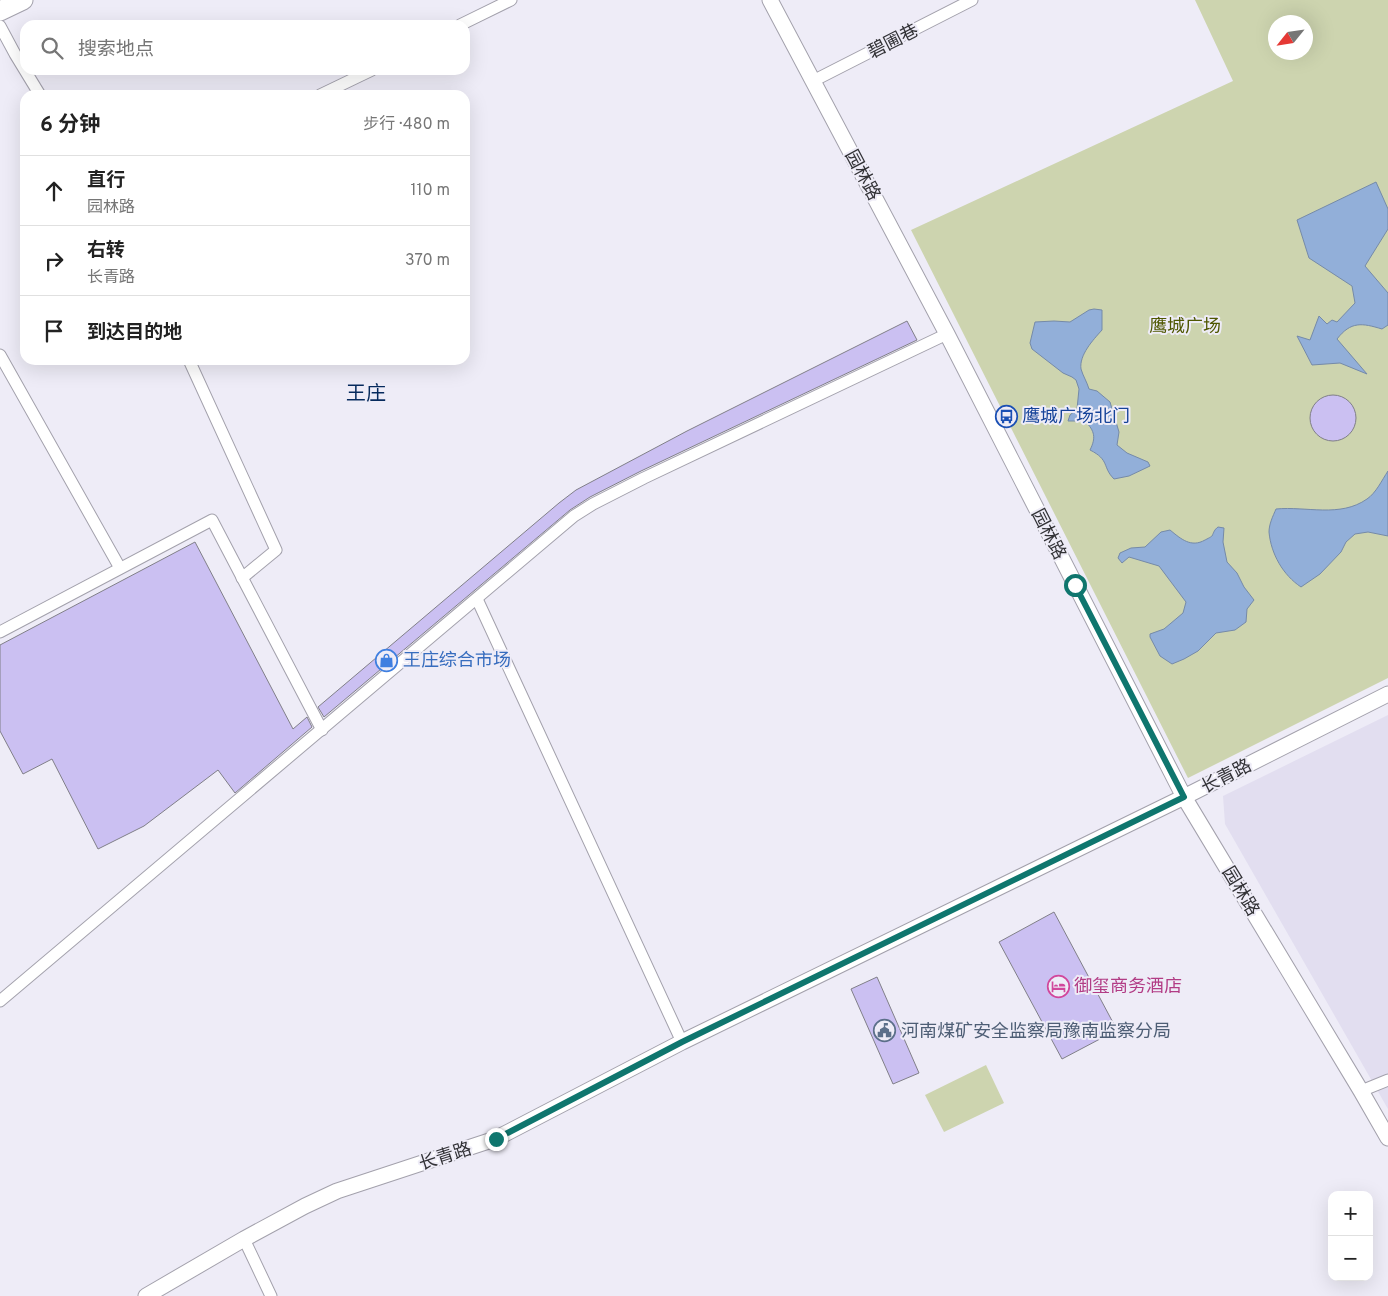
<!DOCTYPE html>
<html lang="zh">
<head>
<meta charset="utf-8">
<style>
	:root { --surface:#fff; --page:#f6f6f6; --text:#222; --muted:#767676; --line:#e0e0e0 }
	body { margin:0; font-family:Overpass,"Noto Sans SC",sans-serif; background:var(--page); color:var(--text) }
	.controls { position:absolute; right:15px; bottom:15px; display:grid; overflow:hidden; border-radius:10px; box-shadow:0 5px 20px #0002 }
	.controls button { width:45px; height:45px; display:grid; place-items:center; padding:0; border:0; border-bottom:1px solid var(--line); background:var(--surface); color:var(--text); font:25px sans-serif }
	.compass { position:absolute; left:1268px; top:15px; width:45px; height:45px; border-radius:50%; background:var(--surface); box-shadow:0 5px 20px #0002; rotate:240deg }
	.stop { position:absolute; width:15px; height:15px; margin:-11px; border:4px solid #0f766e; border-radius:50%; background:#fff }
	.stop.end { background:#0f766e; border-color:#fff; box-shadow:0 1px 5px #0008 }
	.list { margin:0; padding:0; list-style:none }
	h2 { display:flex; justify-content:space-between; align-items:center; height:65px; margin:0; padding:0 20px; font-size:21px }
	h2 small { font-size:16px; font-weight:400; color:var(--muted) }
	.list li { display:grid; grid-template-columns:32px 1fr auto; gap:15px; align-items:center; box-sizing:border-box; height:70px; padding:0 20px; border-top:1px solid var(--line) }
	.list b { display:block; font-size:19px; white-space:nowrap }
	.list p { margin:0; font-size:16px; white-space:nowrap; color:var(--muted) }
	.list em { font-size:16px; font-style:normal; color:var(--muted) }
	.icon { flex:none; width:28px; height:28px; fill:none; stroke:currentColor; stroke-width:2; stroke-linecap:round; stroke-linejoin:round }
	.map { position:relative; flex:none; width:1388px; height:1296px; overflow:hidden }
	.search { position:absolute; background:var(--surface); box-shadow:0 5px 20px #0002; left:20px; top:20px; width:450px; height:55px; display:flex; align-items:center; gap:12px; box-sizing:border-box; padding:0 18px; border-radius:15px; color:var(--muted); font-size:19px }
	.panel { position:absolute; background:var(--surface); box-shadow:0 5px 20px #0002; left:20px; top:90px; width:450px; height:275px; border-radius:15px }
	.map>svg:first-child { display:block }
</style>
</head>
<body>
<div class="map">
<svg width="1388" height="1296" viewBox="0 0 1388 1296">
	<rect width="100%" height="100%" fill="#eeecf7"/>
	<path fill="#e2def0" d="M1388,715V1109L1225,824L1223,796Z"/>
	<g fill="#cdd4af" fill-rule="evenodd">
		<path d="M1195,0H1388V678L1188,778L911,230L1233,81ZM1276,22H1306V52H1276Z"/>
		<path d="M986,1065L1004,1103L944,1132L925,1095Z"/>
	</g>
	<g fill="#92afd9" stroke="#758aa8">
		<path d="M1376,182L1388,209V229L1365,266L1388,293V325L1382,329C1362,323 1351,321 1337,339L1367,374L1340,363L1312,365L1297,336L1310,340L1319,316L1327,324L1332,320L1337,322L1355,303L1352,286L1309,258L1297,220Z"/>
		<path d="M1094,309L1102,310V330C1093,340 1079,355 1081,369C1083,376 1087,382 1089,389L1097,391L1110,402L1119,432L1117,445L1127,453L1148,462L1150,466L1129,476L1114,479C1102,467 1110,460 1090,450C1096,438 1095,431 1085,421H1068L1070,415L1077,409L1079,389L1076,380L1072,377L1063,373L1032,349L1030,343L1035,322L1054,321L1070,322L1089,310Z"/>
		<path d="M1388,471V536L1368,532L1355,534L1346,542L1341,552L1320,574L1301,587C1283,575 1271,554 1269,532C1269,524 1273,516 1276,509C1306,506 1340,518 1367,499C1376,493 1382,480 1388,471Z"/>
		<path d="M1218,527L1224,528L1223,542L1227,562L1237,573L1244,587L1254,600L1247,609L1246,622L1235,630L1216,633L1198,651L1184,659L1172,664L1160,656L1150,637V634L1164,629L1183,613L1186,602L1159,566L1129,557L1122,563L1118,558L1120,553L1131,548L1145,547L1161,532L1170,530C1181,539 1191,548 1205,540C1205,540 1211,537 1212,536C1214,532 1214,530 1218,527Z"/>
	</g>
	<g fill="#cbc0f2" stroke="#807f88">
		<path d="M907,321L917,340L641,471L590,497L570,510L324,717L318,707L559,503L576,490L687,431Z"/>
		<circle cx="1333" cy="418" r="23"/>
		<path d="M195,542L293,729L307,717L312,727L235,793L218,770L144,826L98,849L52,759L23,774L0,731V645Z"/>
		<path d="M1054,912L1117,1030L1062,1059L999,942Z"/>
		<path d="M877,977L919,1073L893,1084L851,989Z"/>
	</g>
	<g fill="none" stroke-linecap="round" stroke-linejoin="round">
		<defs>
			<g id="minor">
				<path d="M460,25L511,0"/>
				<path d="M0,26L15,54L40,95"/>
				<path d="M813,81L972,0"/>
				<path d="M320,95L372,70"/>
				<path d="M0,355L120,568"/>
				<path d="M189,360L276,550L242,578"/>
				<path d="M477,599L682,1042"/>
				<path d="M0,632L212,520L322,730"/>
				<path d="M0,1001L574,516L593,504L644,478L947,334"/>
				<path d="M1361,1091L1388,1080"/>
				<path d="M244,1239L271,1296"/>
			</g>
			<g id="tertiary">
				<path d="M770,0L947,334L1184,797L1361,1091L1388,1138"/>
				<path d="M146,1296L244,1239L305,1206L337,1191L495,1139L682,1042L1184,797L1388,694"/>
			</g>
			<path id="primary" d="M0,11L23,0"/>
		</defs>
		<use href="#minor" stroke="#a3a1ac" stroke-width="13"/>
		<use href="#tertiary" stroke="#a3a1ac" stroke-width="17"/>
		<use href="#primary" stroke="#a3a1ac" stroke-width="21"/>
		<use href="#minor" stroke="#fff" stroke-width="11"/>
		<use href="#tertiary" stroke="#fff" stroke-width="15"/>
		<use href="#primary" stroke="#fff" stroke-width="19"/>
	</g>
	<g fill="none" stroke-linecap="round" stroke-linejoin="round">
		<path stroke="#0f766e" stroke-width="6" d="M496,1139L682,1042L1184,797L1075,585"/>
	</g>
	<defs>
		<symbol id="bus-ring" viewBox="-11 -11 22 22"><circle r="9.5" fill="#eeecf7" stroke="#1a4fb4" stroke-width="1.5"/><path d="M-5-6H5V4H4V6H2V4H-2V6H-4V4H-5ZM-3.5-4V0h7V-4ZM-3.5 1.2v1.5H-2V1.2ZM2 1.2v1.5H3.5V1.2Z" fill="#1a4fb4"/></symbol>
		<symbol id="shop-ring" viewBox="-11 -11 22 22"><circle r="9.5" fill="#eeecf7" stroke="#3f7fe0" stroke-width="1.5"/><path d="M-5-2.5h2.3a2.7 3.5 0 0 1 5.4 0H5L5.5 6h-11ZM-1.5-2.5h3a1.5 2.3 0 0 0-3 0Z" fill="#3f7fe0"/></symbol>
		<symbol id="hotel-ring" viewBox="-11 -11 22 22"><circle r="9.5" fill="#eeecf7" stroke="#d1479c" stroke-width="1.5"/><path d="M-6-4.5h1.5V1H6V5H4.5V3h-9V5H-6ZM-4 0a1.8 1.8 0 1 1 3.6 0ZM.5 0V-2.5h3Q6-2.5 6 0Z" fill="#d1479c"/></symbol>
		<symbol id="civic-ring" viewBox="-11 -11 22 22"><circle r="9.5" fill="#eeecf7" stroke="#5c6f8a" stroke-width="1.5"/><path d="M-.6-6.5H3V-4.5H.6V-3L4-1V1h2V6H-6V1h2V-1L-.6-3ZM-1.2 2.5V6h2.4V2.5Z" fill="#5c6f8a"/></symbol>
	</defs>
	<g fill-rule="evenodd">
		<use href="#bus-ring" x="994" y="404" width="25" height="25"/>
		<use href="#shop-ring" x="374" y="648" width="25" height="25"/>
		<use href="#hotel-ring" x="1046" y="974" width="25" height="25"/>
		<use href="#civic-ring" x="872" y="1018" width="25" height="25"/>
	</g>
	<g text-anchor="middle" stroke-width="4" stroke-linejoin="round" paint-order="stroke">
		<g font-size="18" fill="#323236" stroke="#eeecf7">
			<text transform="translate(893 41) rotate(-27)" y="6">碧圃巷</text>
			<text transform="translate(863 175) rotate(62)" y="6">园林路</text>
			<text transform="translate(1049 534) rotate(63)" y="6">园林路</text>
			<text transform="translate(1226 776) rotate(-27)" y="6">长青路</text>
			<text transform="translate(1241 891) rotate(59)" y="6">园林路</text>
			<text transform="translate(445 1156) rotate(-18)" y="6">长青路</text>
		</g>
		<g font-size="18" fill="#4f5701" stroke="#eeecf7">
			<text x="1185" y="332">鹰城广场</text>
		</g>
		<g font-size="18" fill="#164399" stroke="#eeecf7" text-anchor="start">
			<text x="1022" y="422">鹰城广场北门</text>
		</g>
		<g font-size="18" fill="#366cbe" stroke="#eeecf7" text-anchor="start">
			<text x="403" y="666">王庄综合市场</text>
		</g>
		<g font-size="18" fill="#b23c85" stroke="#eeecf7" text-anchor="start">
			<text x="1074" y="992">御玺商务酒店</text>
		</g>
		<g font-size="18" fill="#4e5e75" stroke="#eeecf7" text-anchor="start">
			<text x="901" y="1037">河南煤矿安全监察局豫南监察分局</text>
		</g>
		<g font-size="20" fill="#062a5d" stroke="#eeecf7">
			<text x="366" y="400">王庄</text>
		</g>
	</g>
</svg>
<div class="controls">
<button>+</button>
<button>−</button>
</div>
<svg class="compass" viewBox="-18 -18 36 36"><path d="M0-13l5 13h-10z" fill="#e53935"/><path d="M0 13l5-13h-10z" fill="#767676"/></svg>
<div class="stop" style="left:1075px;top:585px"></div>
<div class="stop end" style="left:496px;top:1139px"></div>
<div class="search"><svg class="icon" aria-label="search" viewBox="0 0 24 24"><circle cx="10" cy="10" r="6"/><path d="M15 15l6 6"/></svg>搜索地点</div>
<section class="panel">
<h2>6 分钟<small>步行 · 480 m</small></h2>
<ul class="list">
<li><svg class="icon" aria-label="ahead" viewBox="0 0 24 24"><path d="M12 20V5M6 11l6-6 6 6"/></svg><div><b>直行</b><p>园林路</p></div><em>110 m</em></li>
<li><svg class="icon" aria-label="right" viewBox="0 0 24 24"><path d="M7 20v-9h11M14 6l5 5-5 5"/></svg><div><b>右转</b><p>长青路</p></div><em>370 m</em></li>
<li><svg class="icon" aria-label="arrive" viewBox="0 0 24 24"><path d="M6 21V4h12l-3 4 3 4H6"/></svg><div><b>到达目的地</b></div></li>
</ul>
</section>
</div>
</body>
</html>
